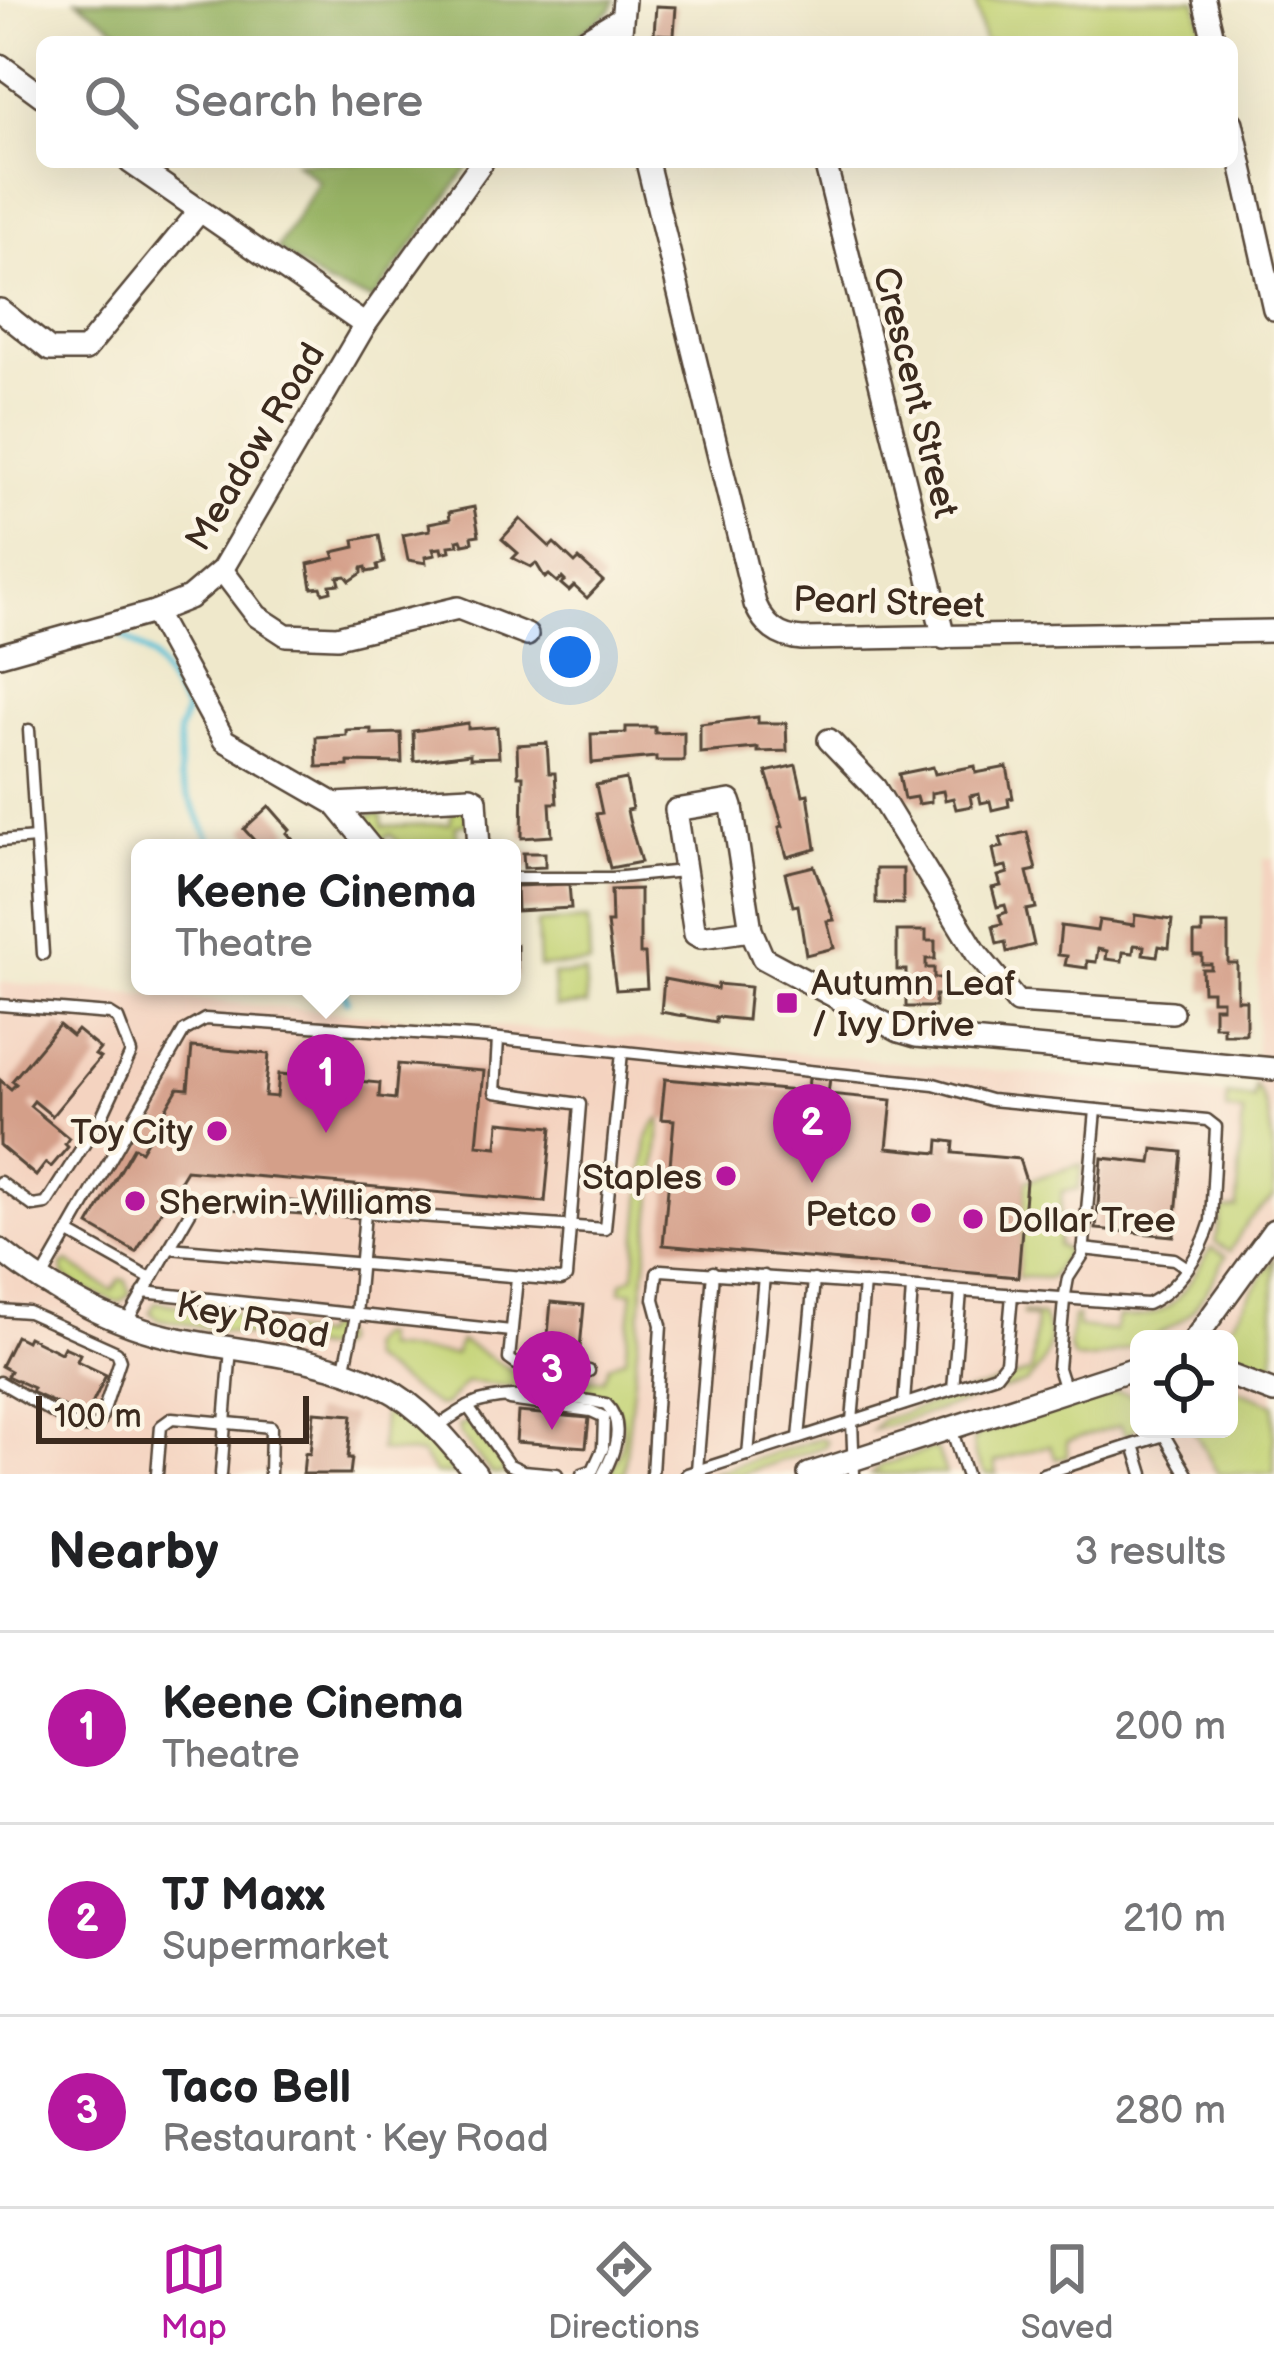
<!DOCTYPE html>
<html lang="en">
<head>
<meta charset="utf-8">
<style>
	:root { --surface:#fff; --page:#f6f6f6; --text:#202124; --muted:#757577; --line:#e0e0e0; --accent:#b5179e }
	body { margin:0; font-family:"Balsamiq Sans",sans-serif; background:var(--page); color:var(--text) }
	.controls { position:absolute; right:36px; bottom:36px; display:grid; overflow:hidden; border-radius:18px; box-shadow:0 12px 48px #0002 }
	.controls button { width:108px; height:108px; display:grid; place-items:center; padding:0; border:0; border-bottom:3px solid var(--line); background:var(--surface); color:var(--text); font:60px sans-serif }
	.scale { position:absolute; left:36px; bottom:30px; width:273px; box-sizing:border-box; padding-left:12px; border:6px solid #3b2a1e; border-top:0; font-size:33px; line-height:42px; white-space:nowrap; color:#3b2a1e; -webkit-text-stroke:9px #fcf5e5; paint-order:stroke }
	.you { position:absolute; left:570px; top:657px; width:42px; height:42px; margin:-30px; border:9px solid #fff; border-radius:50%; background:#1a73e8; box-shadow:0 0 0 18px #1a73e833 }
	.badge { display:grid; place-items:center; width:78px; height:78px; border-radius:50%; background:var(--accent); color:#fff; font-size:39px; font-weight:700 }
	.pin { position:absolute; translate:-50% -99px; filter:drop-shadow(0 3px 6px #0008) }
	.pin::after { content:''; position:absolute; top:63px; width:42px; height:36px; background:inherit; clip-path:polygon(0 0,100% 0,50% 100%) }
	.popup { position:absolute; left:131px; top:839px; width:390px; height:156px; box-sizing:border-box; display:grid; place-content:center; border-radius:18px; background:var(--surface); filter:drop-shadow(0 3px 9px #0005); font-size:39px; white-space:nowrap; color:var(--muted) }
	.popup b { font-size:45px; color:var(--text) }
	.popup::after { content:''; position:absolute; left:50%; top:100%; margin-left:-24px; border:24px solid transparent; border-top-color:var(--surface) }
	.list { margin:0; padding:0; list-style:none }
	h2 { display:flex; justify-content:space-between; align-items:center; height:156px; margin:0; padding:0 48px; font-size:51px }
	h2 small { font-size:39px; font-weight:400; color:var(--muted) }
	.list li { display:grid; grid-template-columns:78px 1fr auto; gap:36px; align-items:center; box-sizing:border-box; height:192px; padding:0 48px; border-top:3px solid var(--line) }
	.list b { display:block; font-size:45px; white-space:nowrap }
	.list p { margin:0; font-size:39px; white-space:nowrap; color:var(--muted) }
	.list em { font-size:39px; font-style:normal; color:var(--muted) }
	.icon { flex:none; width:66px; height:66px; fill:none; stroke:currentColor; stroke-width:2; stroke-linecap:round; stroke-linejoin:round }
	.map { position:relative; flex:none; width:1274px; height:1474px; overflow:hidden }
	.search { position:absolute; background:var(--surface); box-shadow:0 12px 48px #0002; left:36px; right:36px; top:36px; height:132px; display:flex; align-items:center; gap:30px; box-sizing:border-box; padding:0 42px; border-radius:18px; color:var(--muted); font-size:45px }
	.sheet { height:732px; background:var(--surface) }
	nav { display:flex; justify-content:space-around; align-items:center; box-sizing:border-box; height:168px; border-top:3px solid var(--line); background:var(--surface); font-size:33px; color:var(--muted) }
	nav a { display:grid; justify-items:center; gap:6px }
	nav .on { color:var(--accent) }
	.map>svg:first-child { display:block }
</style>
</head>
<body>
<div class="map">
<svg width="1274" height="1474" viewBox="0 0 1274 1474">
	<rect width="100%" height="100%" fill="#fcf5e5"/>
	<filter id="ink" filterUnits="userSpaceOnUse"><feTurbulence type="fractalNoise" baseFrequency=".00833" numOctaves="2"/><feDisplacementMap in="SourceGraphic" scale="24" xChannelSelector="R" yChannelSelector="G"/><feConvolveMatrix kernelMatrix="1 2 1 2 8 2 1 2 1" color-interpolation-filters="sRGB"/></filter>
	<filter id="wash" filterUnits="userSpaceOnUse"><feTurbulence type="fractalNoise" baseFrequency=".004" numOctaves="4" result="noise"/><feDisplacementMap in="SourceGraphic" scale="48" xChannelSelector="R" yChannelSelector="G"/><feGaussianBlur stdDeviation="2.7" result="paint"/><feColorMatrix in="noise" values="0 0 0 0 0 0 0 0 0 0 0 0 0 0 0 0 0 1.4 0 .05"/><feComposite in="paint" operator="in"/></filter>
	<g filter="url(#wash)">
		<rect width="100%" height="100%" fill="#efe8cb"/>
		<path fill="#f4d3c0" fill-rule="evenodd" d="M1263,858H1274V1474H0V982L1077,1078L1254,1098ZM1139,1339H1229V1429H1139Z"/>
		<g fill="#c3d375" stroke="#7f7e4a" stroke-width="3">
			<path d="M975,0H1196L1205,42H984Z"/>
			<path d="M453,808L464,810L469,824L456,826L457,848H404L390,834L379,843L366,829L368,816L381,813L383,826L450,824Z"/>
			<path d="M588,920L590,964L539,967L537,923Z"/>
			<path d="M585,973L587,1005L555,1007L553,975Z"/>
			<path d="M1255,1085C1274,1108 1274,1164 1274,1197L1248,1221L1230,1251L1215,1242L1223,1210L1237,1208L1243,1113L1227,1110V1095L1254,1098Z"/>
			<path d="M661,1119L624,1474H609C625,1447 632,1413 602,1395L466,1382L445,1405L437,1406L368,1360L366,1346L376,1336H382L383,1348L454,1355L461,1341L520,1375L603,1380L609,1365L625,1358L633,1292L621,1291L622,1282L634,1276L647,1140L654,1124Z"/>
			<path d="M1082,1164L1078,1189L1062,1191L1058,1246L1068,1250L1050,1278L1018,1277L1026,1181Z"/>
			<path d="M1212,1248L1226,1256C1215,1275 1206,1295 1191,1312C1172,1331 1100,1366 1074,1358L1069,1348L1073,1317L1077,1316L1078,1327L1115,1331L1118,1317C1177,1321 1182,1290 1212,1248Z"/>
			<path d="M1274,1258V1381L1229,1363V1339H1222Z"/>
			<path d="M68,1262L112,1291L120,1279L126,1280L130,1294L119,1303L81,1288L63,1275L62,1265Z"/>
			<path d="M156,1302L247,1316L250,1328L319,1336L328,1326L339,1335L340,1343L336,1348L321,1349L158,1319L150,1312Z"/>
			<path d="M1023,1312L1042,1316C1057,1339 1046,1366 1026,1383L873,1430L881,1420L1031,1372L1036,1318L1023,1315Z"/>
			<path d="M1229,1387L1274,1404V1474H1218L1193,1429H1229Z"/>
			<path d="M1117,1392L1129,1394L1139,1406V1424L1126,1437L1121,1425L1067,1441V1457L1056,1459L1050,1445L995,1462L997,1474H986L975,1456L973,1440L980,1434Z"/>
			<path d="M384,1404L413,1425L457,1474H435L421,1454L380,1451Z"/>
			<path d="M468,1423L510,1474H492L460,1435L458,1426Z"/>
			<path d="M822,1438L827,1441L825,1446L741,1474H709Z"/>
			<path d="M933,1449L938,1451L946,1474H871L882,1465Z"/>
		</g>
		<g fill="#9ab566" stroke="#6a7042" stroke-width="3">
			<path d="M77,0H615L611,10L568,42H135Z"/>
			<path d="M295,162H472L373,300L327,285L277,249L319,181Z"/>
		</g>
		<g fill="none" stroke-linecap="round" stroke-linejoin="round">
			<g stroke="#5ac1d7" stroke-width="6">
				<path d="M116,631L152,656L186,710L179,731L180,779L214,848"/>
				<path d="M342,986L347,1000"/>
			</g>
		</g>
		<g id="blocks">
			<g fill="#d49f89">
				<path d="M656,6L676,7L674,35L654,34Z"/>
				<path d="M474,507L479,535L472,536L473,542L463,544L461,539L457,540L458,545L449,546L450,551L442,553L441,548L433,549L435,555L425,557L426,563L408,560L403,535L430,530L429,523L450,519L449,512Z"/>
				<path d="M520,519L550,547L554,543L575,563L579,559L603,581L587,598L574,586L569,591L561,584L565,581L562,578L557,582L549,575L545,578L536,563L531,567L513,558L518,553L502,539Z"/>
				<path d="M379,535L384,563L377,565L378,570L367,572L366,567L362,568V573L350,581L346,576L338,577L340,584L330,585L331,591L323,593L321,587L312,588L308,564L335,558L333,552L355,547L354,540Z"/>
				<path d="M758,717V723H786L787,751L758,752V748L700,753V724Z"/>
				<path d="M468,723V729L497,727L499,757L470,758V754L414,761L413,731Z"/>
				<path d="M626,727H655V733L684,732V761H656V757L592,763L591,734L626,733Z"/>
				<path d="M371,729V734L401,733L402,763L348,762V766L317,767L316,737L346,735V730Z"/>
				<path d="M547,743L549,773H555L557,803H550L552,836L522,838L523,776H518L517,745Z"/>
				<path d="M796,765L803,795L808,794L816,849L787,857L779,827L783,826L766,772Z"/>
				<path d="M975,766L976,773L1007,767L1013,798L1008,799L1009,806L992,810L990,801L981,803L979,794L970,796L972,806L956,809L953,798L945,800L943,791L931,793V802L918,804L916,797L904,799L899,774L933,767L935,774Z"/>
				<path d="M626,779L632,809L627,810L629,820L641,862L610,868L596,814L602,813L596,785Z"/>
				<path d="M269,806L290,830L287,833L300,848H261L244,829Z"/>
				<path d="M1027,832L1036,870L1027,872L1036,908L1026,910L1034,945L1007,952L1005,942L997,944L993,926L1002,924L999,915L1007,912L1005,905L997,907L992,888L1001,886L998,876L1008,873L1006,866L997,868L993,849L1003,847L1000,838Z"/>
				<path d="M523,853H545V867L524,868Z"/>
				<path d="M814,866L834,920L827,921L834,948L806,955L798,905L793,906L785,873Z"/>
				<path d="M876,869H903V904L876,903Z"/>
				<path d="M569,884L571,908L517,911L516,886Z"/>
				<path d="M640,889V954H645L647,988L616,990L607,923H612L611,890Z"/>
				<path d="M1135,915L1172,920L1169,948L1159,946L1157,956L1143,954L1144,946L1134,945L1133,953L1123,952L1122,961L1106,959L1107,951L1098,949L1096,962L1087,961V968L1065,965L1067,956L1058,955L1061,926L1097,931L1099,920L1134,925Z"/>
				<path d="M1202,924H1228V963H1237V1000H1246V1034H1223V1026H1214V1007H1222V1000H1212V991H1203L1202,969H1211V964H1202V955H1194V934H1202Z"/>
				<path d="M897,931H926V941H935V959H926V968H934V978H942V995H935V1007H906V970H897Z"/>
				<rect x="512" y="945" width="5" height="31"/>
				<path d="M664,979L717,989L718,984L750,987L747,1020L716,1017V1022L661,1012Z"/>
				<path d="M59,1025L72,1036L77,1030L100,1049L95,1055L100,1058L52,1116L34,1101L30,1106L69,1138L65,1144L68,1147L51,1167L46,1163L36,1176L0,1146V1080L11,1089L16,1084L12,1081Z"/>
				<path d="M192,1047L269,1054L265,1096L277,1097L279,1074L380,1083L379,1097L395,1099L398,1064L484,1071L477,1145L497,1147L499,1122L552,1127L545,1202L186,1170L136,1252L89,1225L134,1147L141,1151L178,1088L188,1089Z"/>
				<path d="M809,1077L830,1078L828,1094L892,1100L887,1148L938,1153L939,1140L954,1142L953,1153L1019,1159L1026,1181L1018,1277L663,1245L674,1120L661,1119L665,1079L808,1092Z"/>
				<path d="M1153,1149L1182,1152L1174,1236L1096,1229L1102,1158L1151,1163Z"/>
				<path d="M551,1302L584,1305L579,1359L546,1356Z"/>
				<path d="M16,1336L26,1341L28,1337L61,1353L64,1347L80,1354L77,1361L106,1375L86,1417L31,1392L33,1388L7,1376L10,1371L1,1366Z"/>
				<path d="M314,1412L352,1415L348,1458H352L350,1474H303L305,1453L310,1454Z"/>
				<path d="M518,1412L589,1418L586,1447L516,1442Z"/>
			</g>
		</g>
	</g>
	<g filter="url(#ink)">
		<use href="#blocks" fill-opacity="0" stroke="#564638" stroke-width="3"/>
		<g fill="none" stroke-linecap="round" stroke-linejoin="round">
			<defs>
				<g id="lane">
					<path d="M29,730L43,954"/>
					<path d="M0,841L35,838"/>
					<path d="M512,878H612L683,871"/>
					<path d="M0,1005L110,1014L118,1019L131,1053L101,1118L46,1204L33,1206L0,1182"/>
					<path d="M69,1233L151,1279"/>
					<path d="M169,1248L561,1280L566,1277L580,1104L495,1092L498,1039"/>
					<path d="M1083,1249L1174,1259L1186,1267"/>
					<path d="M517,1278L509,1359L516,1364L589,1371"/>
					<path d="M41,1280L184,1031L205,1019L491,1038L934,1084L990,1100L1207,1120L1216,1127L1211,1221C1202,1252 1178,1290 1147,1304L661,1270L657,1273L654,1299L661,1325L652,1474"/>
					<path d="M143,1292L511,1331"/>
					<path d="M0,1310L28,1312L117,1352L120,1360L100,1422L94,1428L76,1426L0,1382"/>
					<path d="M126,1323L193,1207L201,1201L605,1229L622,1052"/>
					<path d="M344,1372L356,1315L365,1213"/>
					<path d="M953,1389L961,1292"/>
					<path d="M1065,1390L1058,1368L1064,1300L1068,1278L1083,1255L1096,1110"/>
					<path d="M509,1400L591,1411L604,1417L603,1448L593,1470L582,1474"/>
					<path d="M904,1404L912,1288"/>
					<path d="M468,1407L508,1464L523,1471L557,1474"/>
					<path d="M436,1427C450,1419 464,1407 479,1402C511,1393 572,1396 606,1404C625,1423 615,1453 603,1474"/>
					<path d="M951,1428L966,1474"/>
					<path d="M799,1438L814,1280"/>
					<path d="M1134,1445L1143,1474"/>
					<path d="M748,1455L764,1276"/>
					<path d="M697,1470L713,1272"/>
					<path d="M157,1474L161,1426L172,1418L271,1427L270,1474"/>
					<path d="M221,1474L231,1348"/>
					<path d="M687,1474L996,1375L1006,1362L1012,1295"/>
					<path d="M854,1474L852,1421L864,1284"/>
					<path d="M1043,1474L1164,1435L1187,1474"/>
				</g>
				<g id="street">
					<path d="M1204,0L1214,42"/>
					<path d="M581,42L621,18"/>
					<path d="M620,42L624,0"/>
					<path d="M0,65L42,96"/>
					<path d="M1232,123L1274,309"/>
					<path d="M130,162L365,325"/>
					<path d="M647,162L755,604C765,626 777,637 802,639L1274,631"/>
					<path d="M825,162L944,638"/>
					<path d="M0,310L50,350H85L198,213"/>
					<path d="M222,570L257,616L286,635L337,637L458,608L527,635"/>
					<path d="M154,612L224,740L335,804"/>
					<path d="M0,655L154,612L189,598L222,570L365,325L482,162"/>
					<path d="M829,740L875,788L977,954L1017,1002L1172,1012"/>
					<path d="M371,848L335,804L470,797L476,800L479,848"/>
					<path d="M751,930L701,937L695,934L676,810L730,801L732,807L751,930L763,958L899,1031L916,1036L1274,1069"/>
					<path d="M0,1250C51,1291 114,1326 179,1339C247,1353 320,1355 383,1387C421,1406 450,1442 476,1474"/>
					<path d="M1195,1339L1274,1230"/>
					<path d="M1229,1375L1274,1392"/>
					<path d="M809,1474L1139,1367"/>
				</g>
			</defs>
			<use href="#lane" stroke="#564638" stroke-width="15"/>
			<use href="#street" stroke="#564638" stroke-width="26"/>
			<use href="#lane" stroke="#fff" stroke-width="10"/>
			<use href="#street" stroke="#fff" stroke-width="21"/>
		</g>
	</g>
	<g fill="#b5179e" stroke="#fcf5e5" stroke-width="4.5">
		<rect x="775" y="991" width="24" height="24" rx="6"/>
		<circle cx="217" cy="1131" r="12"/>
		<circle cx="726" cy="1176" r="12"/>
		<circle cx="135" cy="1201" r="12"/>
		<circle cx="921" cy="1213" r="12"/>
		<circle cx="973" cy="1219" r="12"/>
	</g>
	<g text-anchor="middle" stroke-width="9" stroke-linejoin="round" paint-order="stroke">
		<g font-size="36" fill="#3b2a1e" stroke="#fcf5e5">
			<text transform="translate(917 392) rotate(76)" y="13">Crescent Street</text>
			<text transform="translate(254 446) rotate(-59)" y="13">Meadow Road</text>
			<text transform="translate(889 601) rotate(2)" y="13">Pearl Street</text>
			<text transform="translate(253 1319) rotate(12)" y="13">Key Road</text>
		</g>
		<g font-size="36" fill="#3b2a1e" stroke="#fcf5e5" text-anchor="start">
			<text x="811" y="995">Autumn Leaf<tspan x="811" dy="41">/ Ivy Drive</tspan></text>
			<text x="193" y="1144" text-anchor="end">Toy City</text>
			<text x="702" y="1189" text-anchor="end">Staples</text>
			<text x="159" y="1214">Sherwin-Williams</text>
			<text x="897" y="1226" text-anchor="end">Petco</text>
			<text x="997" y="1232">Dollar Tree</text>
		</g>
	</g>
</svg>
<div class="controls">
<button><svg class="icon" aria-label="locate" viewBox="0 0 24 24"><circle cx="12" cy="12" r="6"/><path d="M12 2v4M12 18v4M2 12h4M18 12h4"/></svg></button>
</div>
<div class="scale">100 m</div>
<div class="you"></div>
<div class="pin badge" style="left:326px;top:1133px">1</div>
<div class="popup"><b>Keene Cinema</b>Theatre</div>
<div class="pin badge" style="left:812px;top:1183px">2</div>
<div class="pin badge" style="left:552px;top:1430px">3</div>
<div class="search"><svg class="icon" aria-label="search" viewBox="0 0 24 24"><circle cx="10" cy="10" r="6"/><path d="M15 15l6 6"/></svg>Search here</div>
</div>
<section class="sheet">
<h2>Nearby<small>3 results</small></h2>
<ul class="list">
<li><span class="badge">1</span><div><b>Keene Cinema</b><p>Theatre</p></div><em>200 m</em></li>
<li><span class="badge">2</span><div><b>TJ Maxx</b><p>Supermarket</p></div><em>210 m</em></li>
<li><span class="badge">3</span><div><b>Taco Bell</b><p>Restaurant · Key Road</p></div><em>280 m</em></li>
</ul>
</section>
<nav>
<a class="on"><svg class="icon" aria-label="map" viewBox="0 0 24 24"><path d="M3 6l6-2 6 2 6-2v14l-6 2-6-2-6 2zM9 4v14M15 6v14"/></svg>Map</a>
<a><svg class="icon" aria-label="directions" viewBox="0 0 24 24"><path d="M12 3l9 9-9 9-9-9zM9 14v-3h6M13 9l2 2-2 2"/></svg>Directions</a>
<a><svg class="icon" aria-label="saved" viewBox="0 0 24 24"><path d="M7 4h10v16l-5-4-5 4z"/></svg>Saved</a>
</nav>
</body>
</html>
